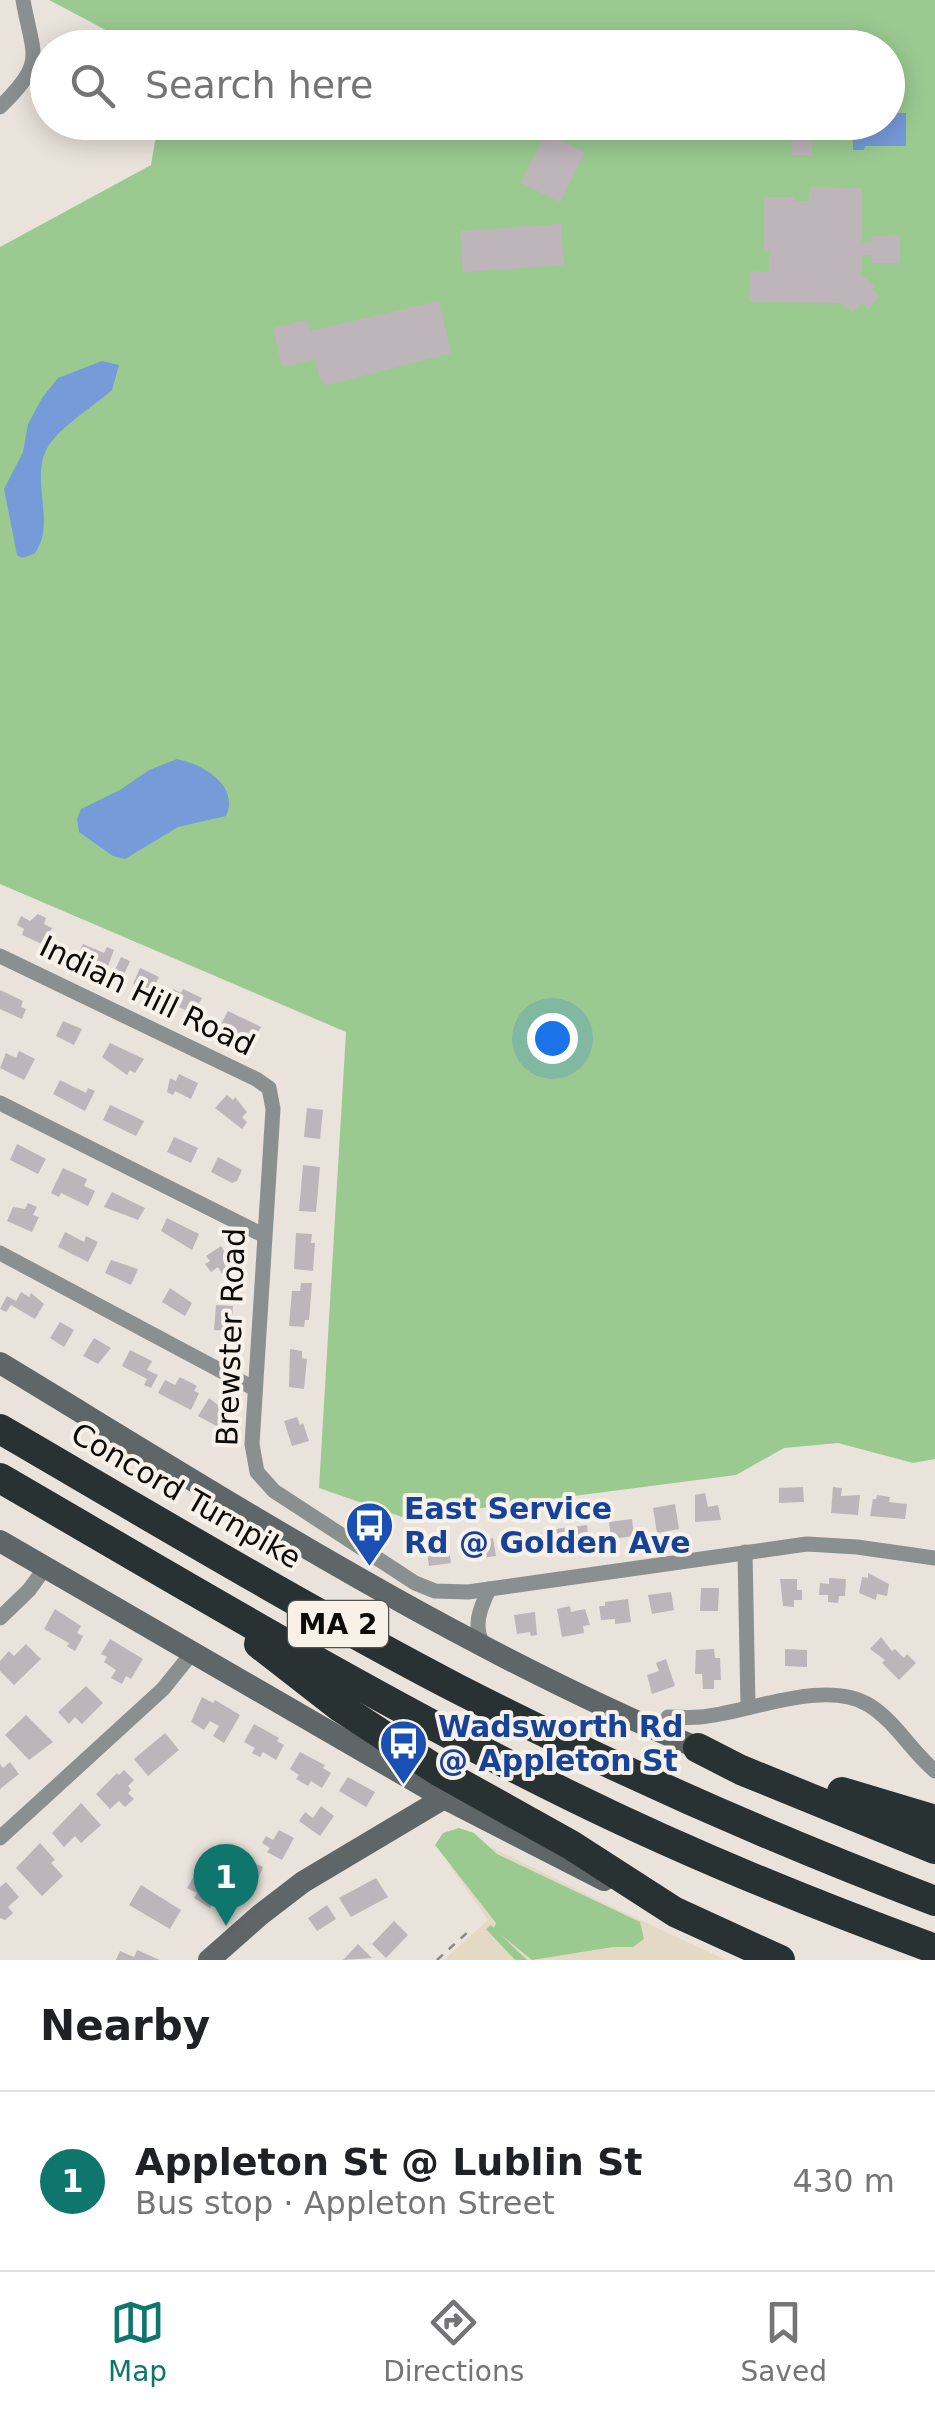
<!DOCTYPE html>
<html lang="en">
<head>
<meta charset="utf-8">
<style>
	:root { --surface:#fff; --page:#f6f6f6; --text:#202124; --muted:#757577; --line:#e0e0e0; --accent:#0f766e }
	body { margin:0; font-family:"DejaVu Sans",sans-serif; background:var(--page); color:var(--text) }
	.you { position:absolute; left:552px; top:1038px; width:35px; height:35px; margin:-25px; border:8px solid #fff; border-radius:50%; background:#1a73e8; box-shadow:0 0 0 15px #1a73e833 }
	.badge { display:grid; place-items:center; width:65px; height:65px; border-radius:50%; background:var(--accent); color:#fff; font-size:32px; font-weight:700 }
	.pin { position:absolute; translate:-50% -82px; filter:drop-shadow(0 2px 5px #0008) }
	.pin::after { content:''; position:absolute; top:52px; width:35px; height:30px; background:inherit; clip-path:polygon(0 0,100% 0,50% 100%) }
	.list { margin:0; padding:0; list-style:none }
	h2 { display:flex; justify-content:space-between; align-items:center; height:130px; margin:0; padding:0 40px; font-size:42px }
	h2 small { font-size:32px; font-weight:400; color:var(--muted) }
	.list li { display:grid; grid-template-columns:65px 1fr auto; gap:30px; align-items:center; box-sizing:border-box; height:180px; padding:0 40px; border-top:2px solid var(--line) }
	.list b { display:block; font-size:38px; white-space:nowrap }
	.list p { margin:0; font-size:32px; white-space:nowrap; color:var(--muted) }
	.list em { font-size:32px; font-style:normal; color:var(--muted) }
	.icon { flex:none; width:55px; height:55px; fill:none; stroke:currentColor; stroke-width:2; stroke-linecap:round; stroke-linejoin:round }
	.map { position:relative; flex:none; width:935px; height:1960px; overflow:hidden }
	.search { position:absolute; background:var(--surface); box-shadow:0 5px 25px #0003; left:30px; right:30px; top:30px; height:110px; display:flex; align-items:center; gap:25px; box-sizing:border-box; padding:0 35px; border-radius:55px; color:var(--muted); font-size:38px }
	.sheet { height:310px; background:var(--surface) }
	nav { display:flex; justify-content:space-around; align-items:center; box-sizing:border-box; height:140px; border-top:2px solid var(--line); background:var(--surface); font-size:28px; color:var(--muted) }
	nav a { display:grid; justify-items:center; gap:5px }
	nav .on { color:var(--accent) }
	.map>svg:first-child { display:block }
</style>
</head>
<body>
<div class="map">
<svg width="935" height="1960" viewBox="0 0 935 1960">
	<rect width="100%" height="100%" fill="#e9e3db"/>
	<path fill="#e4d9c5" d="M485,1844L619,1910L726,1960H444L488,1920L450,1866Z"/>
	<g fill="#9bca91">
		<path d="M49,0H935V1459L913,1463L838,1443L784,1448L736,1475L405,1518L319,1488L346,1032L0,884V247L151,165L158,123L888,122V48L138,47Z"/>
		<path d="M459,1828L474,1833L497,1854L640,1922L644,1939L633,1947H613L532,1960L500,1934L527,1960H515L486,1929L491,1925L494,1928L496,1923L435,1845L443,1833Z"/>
	</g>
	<g fill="#779ad8">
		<path d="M888,113H906V146H865L864,150H853V123L888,122Z"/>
		<path d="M102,361L119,365L112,390C94,406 66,423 52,441C25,473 59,523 34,554L22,558L17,555L4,489L23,452L28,424L42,398L58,378Z"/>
		<path d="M177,759C202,764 240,785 226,816L178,827L125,859L113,856L79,832L77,819L81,809L120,790L149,770Z"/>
	</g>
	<g fill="#beb5ba">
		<rect x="792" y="122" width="20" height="33"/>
		<path d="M546,133L585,152L560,202L521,183Z"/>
		<path d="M809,187L862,188V242L872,243V236L900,235V263H872V255H862V275L875,286L872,289L879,296L868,309L861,303L853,312L842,303L749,302V271L769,272V251H764V197H795V201H809Z"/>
		<path d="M561,224L564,265L463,272L460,231Z"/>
		<path d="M439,301L451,353L327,385L321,381L316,359L282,367L273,328L307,320L310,331Z"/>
		<path d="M38,914L46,918L44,924L52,928L44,945L22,935L24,929L17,925L21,916L30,921Z"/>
		<path d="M83,944L104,953L107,947L114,950L108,966L98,961L95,967L76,959Z"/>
		<path d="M121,957L130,961L122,979L113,974Z"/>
		<path d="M140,968L159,977L151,993L133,984Z"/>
		<path d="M173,989L181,993L183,989L202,998L194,1014L167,1002Z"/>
		<path d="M0,990L23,1001L21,1007L26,1009L22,1019L0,1009Z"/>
		<path d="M228,1011L261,1027L254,1040L220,1026Z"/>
		<path d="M63,1021L82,1029L74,1045L56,1036Z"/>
		<path d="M110,1043L144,1059L135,1073L130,1070L127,1075L102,1057Z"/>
		<path d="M19,1051L35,1059L24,1080L0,1068L6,1053L16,1058Z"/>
		<path d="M179,1074L198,1083L191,1099L175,1091L173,1095L167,1092L170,1078L176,1081Z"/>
		<path d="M60,1080L86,1093L88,1088L95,1091L85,1111L53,1094Z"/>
		<path d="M227,1095L233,1100L235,1097L247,1112L242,1117L247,1122L242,1129L215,1108Z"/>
		<path d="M110,1105L144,1121L136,1136L103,1120Z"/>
		<path d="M307,1108L323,1110L320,1139L304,1137Z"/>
		<path d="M174,1137L198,1148L191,1163L167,1152Z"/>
		<path d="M17,1144L46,1159L38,1174L10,1160Z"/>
		<path d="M218,1157L242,1170L237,1181L232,1183L211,1172Z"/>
		<path d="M303,1165L320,1167L316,1212L299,1211Z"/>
		<path d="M63,1168L87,1179L84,1186L95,1191L88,1206L61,1193L59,1197L51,1193Z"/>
		<path d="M112,1192L145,1208L138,1220L104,1207Z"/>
		<path d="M28,1203L37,1207L33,1215L39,1217L32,1232L7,1221L13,1207L25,1209Z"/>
		<path d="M167,1218L199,1234L192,1250L161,1231Z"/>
		<path d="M65,1232L84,1242L86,1236L98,1242L88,1262L58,1247Z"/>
		<path d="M296,1233L312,1234L311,1243H315L313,1271L294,1269Z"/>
		<path d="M221,1246L235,1267L223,1275L218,1267L211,1272L205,1264L210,1261L206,1256Z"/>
		<path d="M111,1260L138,1269L131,1285L105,1273Z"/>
		<path d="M301,1283H312L309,1320H305L304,1327L289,1326L292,1291H300Z"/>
		<path d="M170,1288L192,1303L185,1316L162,1302Z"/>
		<path d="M21,1292L29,1297L31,1293L44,1304L35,1319L11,1305L6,1312L0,1309L7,1296L16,1301Z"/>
		<path d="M216,1305L233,1306L231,1331L214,1330Z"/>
		<path d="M60,1322L74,1330L64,1347L50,1338Z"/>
		<path d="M94,1338L111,1348L98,1364L83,1356Z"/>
		<path d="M290,1349L302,1351V1358L307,1359L304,1389L289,1387Z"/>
		<path d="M130,1350L152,1361L147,1370L158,1375L151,1388L144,1385L147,1379L122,1366Z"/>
		<path d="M180,1377L197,1386L194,1391L199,1393L191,1410L158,1393L165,1380L175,1385Z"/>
		<path d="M209,1398L231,1415L227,1422L223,1419L218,1427L198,1416Z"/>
		<path d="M297,1417L300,1425L303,1423L309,1441L292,1446L284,1421Z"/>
		<path d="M803,1487L804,1502L779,1503V1488Z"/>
		<path d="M833,1487L842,1488L841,1496L860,1495L858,1515L831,1513Z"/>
		<path d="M705,1493L708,1507L718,1505L721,1520L695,1522V1495Z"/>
		<path d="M877,1495L890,1497L889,1502L907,1504L905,1519L870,1516L873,1499H876Z"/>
		<path d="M675,1504L679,1529L657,1533L653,1508Z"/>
		<path d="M632,1519L634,1536L611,1539L609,1522Z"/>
		<path d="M587,1525L589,1542L559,1546L556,1529Z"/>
		<path d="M542,1533L545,1549L522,1552L521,1548L516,1549L514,1537Z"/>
		<path d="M484,1534L485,1540L493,1538L496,1556L474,1559L470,1536Z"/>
		<path d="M438,1537L439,1545L448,1544L451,1563L429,1566L425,1539Z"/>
		<path d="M868,1573L889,1584L887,1596L877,1594L876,1600L859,1593L862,1577L868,1578Z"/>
		<path d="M829,1578L846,1579L845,1596H839L838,1603L828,1602V1595H819L820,1583L829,1584Z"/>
		<path d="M780,1579H797V1590H802V1600H794V1607L783,1606Z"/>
		<path d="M701,1588H719L718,1611H700Z"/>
		<path d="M671,1592L674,1610L652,1614L648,1595Z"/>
		<path d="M628,1599L631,1622L615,1624V1619L601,1620L599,1606H605V1602Z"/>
		<path d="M570,1606L571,1612L585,1609L590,1625L583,1626L584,1633L562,1637L557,1609Z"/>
		<path d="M55,1609L81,1626L77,1633L83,1636L75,1651L67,1646L69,1643L44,1629Z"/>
		<path d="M535,1612L537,1635L531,1636L530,1632L517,1634L514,1615Z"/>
		<path d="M881,1637L892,1651L895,1649L904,1658L907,1654L916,1663L899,1680L882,1663L885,1660L870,1649Z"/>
		<path d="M110,1639L143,1659L131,1679L126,1676L122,1684L111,1678L116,1670L104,1662L107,1657L101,1654Z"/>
		<path d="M26,1644L41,1659L14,1685L0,1671V1661L9,1651L14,1656Z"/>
		<path d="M714,1649L715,1658H720L721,1680H714V1689H703L702,1674H695L696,1650Z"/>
		<path d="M785,1649L807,1650V1667L785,1666Z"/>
		<path d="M666,1659L675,1686L652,1694L647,1675L659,1671L656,1663Z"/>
		<path d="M86,1686L103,1703L82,1724L75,1717L69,1724L58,1712Z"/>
		<path d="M202,1697L213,1703L215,1700L240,1715L224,1743L213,1736L219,1726L210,1721L204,1730L191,1722Z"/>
		<path d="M26,1715L53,1742L29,1760L5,1735Z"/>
		<path d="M254,1724L279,1738L277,1741L284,1745L276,1760L263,1752L260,1757L252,1753L255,1748L244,1742Z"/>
		<path d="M165,1733L179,1750L148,1776L134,1759Z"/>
		<path d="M300,1752L325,1765L323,1768L331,1773L322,1788L311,1781L308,1786L296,1779L299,1775L290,1769Z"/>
		<path d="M10,1762L19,1774L0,1789V1764L3,1768Z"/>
		<path d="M124,1770L134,1780L128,1786L131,1790L128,1793L134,1799L125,1807L119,1801L110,1809L96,1794L117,1773L119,1775Z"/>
		<path d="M348,1777L375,1792L366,1807L339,1791Z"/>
		<path d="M81,1803L101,1825L81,1843L75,1836L64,1847L52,1833Z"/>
		<path d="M321,1806L334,1816L320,1836L299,1821L305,1812L313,1818Z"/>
		<path d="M279,1830L294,1838L282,1860L267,1852L270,1848L262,1843L266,1836L273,1840Z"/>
		<path d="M40,1843L55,1860L51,1863L63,1876L42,1896L16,1868Z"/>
		<path d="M246,1860L263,1867L256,1884L249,1881L246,1887L231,1881L234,1875L239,1876Z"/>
		<path d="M197,1871L220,1885L222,1888L210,1908L194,1898L197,1893L187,1888Z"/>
		<path d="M376,1878L388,1897L351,1917L339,1898Z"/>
		<path d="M6,1882L19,1897L8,1907L13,1913L5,1920L0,1918V1887Z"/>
		<path d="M141,1885L181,1910L170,1929L129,1905Z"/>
		<path d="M327,1905L336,1919L317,1931L308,1918Z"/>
		<path d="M394,1921L408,1935L386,1958L372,1944Z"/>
		<path d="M358,1944L372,1958L343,1960Z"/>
		<path d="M137,1950L160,1960H116L120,1951L134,1957Z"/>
	</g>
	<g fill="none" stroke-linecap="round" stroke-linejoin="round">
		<path stroke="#8c8882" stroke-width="2.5" stroke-dasharray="8 8" stroke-linecap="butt" d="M437,1960L470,1930"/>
		<g stroke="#8a8f8f" stroke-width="15">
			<path d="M0,107C47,61 33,57 23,0"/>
			<path d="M0,956L256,1079L269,1088L273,1109L252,1444L257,1472L274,1491L415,1583L435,1591L468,1592L807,1544L857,1547L935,1558"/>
			<path d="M0,1103L263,1235"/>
			<path d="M0,1253L253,1388"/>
			<path d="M745,1552L748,1707"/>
			<path d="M0,1618L29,1590L45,1568"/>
			<path d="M484,1646C472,1626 480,1609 489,1589"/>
			<path d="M668,1717C679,1717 690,1718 700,1717C748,1713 824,1678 869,1705C896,1722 911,1751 935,1771"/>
			<path d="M0,1838L163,1689L192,1653"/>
		</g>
		<g stroke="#5f6667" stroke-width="22">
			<path d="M0,1363C228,1501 452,1645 698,1748"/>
			<path d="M0,1541L444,1798L604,1880"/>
			<path d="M209,1960L260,1915L303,1882L444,1798"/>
		</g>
		<g stroke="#293233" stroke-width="30">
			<path d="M0,1429C151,1517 301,1607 456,1688C612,1768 772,1839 935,1901"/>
			<path d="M0,1478C188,1587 375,1700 571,1796C689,1854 812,1904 935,1949"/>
			<path d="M259,1644L340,1707L440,1772L571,1845L675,1912L780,1960"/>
			<path d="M698,1748L741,1770L935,1849"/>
			<path d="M842,1792L935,1820"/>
		</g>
	</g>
	<defs>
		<symbol id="bus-pin" viewBox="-11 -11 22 30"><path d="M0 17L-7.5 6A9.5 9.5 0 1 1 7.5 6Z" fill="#1a4fb4" stroke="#f7f1e8"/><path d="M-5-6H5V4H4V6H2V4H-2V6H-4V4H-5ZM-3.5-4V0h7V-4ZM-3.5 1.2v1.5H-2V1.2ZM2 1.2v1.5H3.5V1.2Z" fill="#fff"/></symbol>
	</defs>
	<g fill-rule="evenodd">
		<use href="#bus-pin" x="342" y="1498" width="55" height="75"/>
		<use href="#bus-pin" x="376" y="1716" width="55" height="75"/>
	</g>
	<g text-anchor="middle" stroke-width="8" stroke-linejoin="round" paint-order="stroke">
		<rect fill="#f7f1e8" stroke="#53504b" stroke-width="2.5" x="288" y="1601" width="100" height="46" rx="8"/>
		<g font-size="28" font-weight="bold" fill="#0d0b08">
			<text x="338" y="1634">MA 2</text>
		</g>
		<g font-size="30" fill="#0d0b08" stroke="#f7f1e8">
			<text transform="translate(147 996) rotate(26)" y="10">Indian Hill Road</text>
			<text transform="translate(231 1337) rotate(-88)" y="10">Brewster Road</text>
			<text transform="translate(186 1496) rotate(30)" y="10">Concord Turnpike</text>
		</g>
		<g font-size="30" font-weight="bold" fill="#164399" stroke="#f7f1e8" text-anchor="start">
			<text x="404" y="1519">East Service<tspan x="404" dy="34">Rd @ Golden Ave</tspan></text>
			<text x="438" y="1737">Wadsworth Rd<tspan x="438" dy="34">@ Appleton St</tspan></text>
		</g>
	</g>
</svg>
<div class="you"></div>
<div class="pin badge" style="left:226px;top:1926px">1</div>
<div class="search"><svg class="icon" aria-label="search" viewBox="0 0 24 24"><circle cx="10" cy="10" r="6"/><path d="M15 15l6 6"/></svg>Search here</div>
</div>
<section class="sheet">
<h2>Nearby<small></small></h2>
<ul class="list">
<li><span class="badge">1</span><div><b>Appleton St @ Lublin St</b><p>Bus stop · Appleton Street</p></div><em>430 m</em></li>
</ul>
</section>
<nav>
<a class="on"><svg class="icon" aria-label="map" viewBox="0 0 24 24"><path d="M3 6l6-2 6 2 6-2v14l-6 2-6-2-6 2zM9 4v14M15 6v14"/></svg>Map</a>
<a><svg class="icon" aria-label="directions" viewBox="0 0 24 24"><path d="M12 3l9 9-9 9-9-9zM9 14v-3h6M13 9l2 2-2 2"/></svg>Directions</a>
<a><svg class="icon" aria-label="saved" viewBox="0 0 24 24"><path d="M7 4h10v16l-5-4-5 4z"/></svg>Saved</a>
</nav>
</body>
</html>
